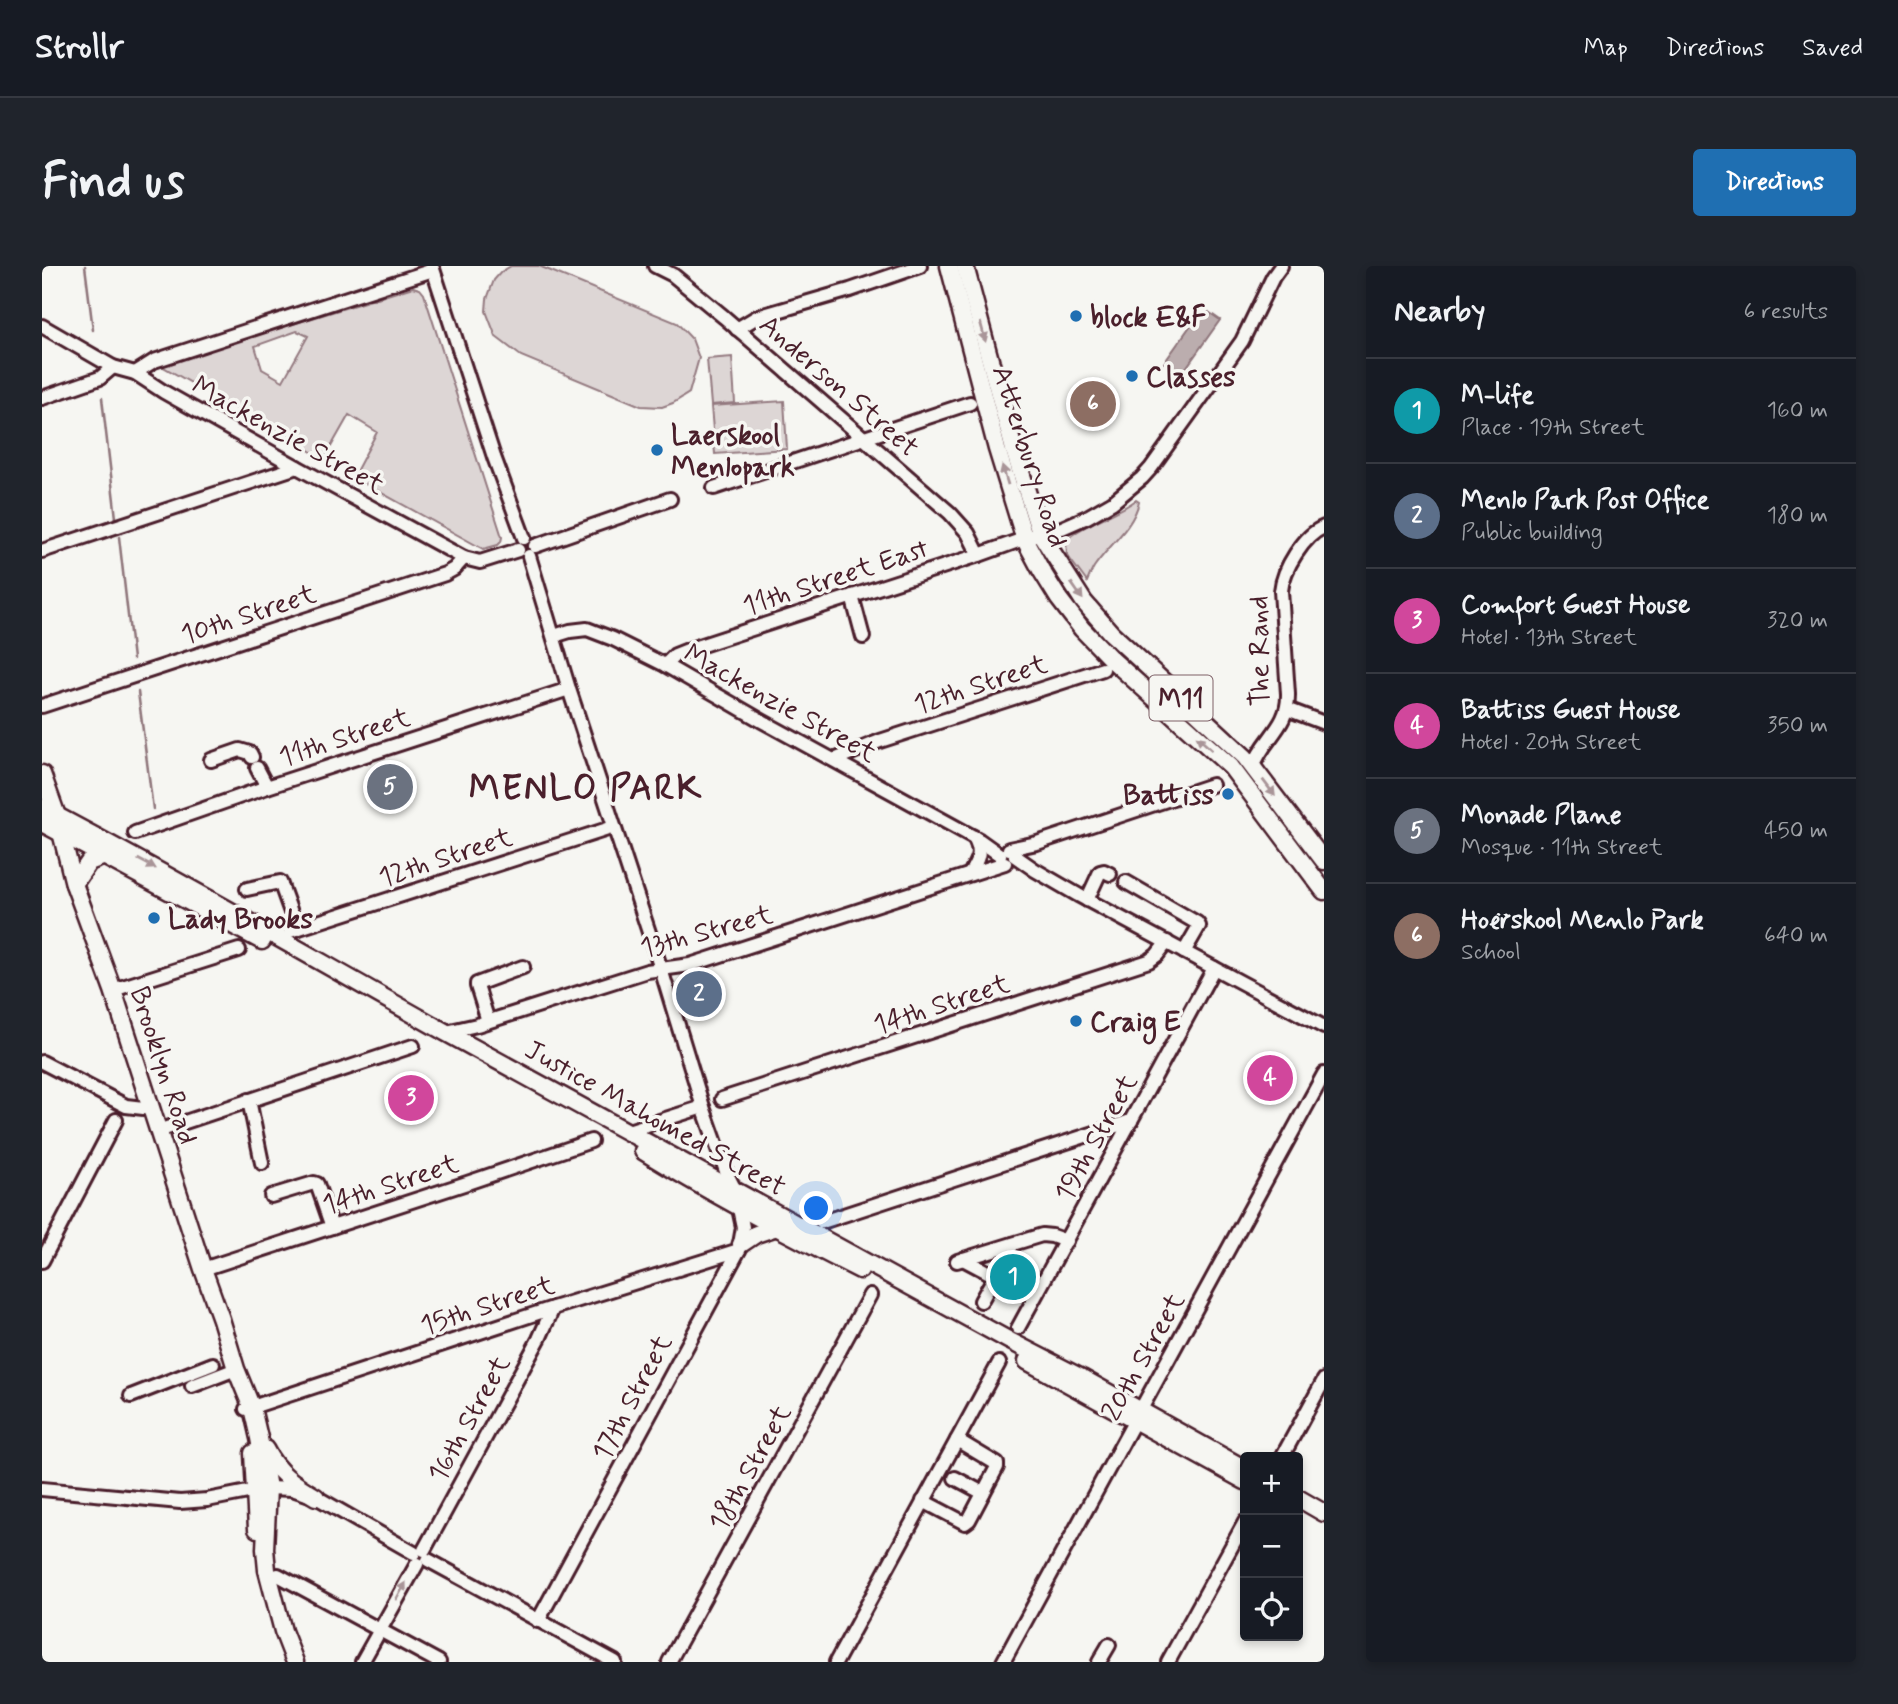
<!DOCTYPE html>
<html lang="en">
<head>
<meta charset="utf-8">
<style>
	:root { --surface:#171b24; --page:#20242c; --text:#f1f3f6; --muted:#9ea1a6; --line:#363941; --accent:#1f6fb2 }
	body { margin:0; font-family:Mynerve,sans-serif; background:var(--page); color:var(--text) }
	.controls { position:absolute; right:21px; bottom:21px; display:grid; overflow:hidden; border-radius:7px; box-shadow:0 4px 10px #0003 }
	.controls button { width:63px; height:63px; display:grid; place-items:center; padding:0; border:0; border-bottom:2px solid var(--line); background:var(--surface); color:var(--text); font:35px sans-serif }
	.you { position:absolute; left:775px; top:943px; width:24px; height:24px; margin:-18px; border:5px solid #fff; border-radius:50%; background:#1a73e8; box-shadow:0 0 0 10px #1a73e833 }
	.badge { display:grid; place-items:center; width:46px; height:46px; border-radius:50%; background:var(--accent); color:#fff; font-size:23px; font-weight:700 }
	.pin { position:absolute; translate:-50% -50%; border:4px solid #fff; box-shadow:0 2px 7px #0006 }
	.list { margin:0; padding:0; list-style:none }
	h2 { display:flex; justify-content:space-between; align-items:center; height:91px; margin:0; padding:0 28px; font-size:30px }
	h2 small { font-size:23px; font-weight:400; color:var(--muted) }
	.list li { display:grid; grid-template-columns:46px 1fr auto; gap:21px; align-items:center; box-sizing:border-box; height:105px; padding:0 28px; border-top:2px solid var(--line) }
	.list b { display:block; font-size:26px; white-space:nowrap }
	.list p { margin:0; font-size:23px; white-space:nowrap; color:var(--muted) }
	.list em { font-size:23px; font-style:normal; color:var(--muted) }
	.icon { flex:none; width:38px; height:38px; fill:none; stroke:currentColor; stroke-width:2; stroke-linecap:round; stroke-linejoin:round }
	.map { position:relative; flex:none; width:1282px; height:1396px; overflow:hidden; border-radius:7px }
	header { display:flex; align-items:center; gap:42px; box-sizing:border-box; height:98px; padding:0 35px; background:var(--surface); border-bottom:2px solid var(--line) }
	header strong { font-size:33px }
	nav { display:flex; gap:38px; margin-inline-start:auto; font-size:24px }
	.intro { display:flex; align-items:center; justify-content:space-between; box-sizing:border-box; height:168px; padding:0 42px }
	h1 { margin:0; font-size:49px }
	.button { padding:18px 32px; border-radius:7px; background:var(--accent); color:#fff; font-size:24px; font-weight:700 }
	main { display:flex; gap:42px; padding:0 42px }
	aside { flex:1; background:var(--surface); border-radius:7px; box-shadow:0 4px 10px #0003 }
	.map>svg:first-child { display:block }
</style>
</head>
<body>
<header>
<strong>Strollr</strong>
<nav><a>Map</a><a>Directions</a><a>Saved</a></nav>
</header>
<div class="intro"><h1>Find us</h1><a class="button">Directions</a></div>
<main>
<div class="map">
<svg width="1282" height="1396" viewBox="0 0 1282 1396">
	<rect width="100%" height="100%" fill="#f6f6f2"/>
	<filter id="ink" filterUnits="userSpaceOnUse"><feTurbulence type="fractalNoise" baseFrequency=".0143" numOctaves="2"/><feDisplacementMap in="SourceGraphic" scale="14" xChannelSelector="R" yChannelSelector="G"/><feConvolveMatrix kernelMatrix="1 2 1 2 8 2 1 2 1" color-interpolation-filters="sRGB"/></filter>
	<g filter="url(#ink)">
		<g fill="#ddd6d5" stroke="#947a80" stroke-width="2" fill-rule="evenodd">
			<path d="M469,0H497L635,57L650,73L657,92L647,127L631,137L620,141L599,140L479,90L454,71L444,45L445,33L452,14L459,6Z"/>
			<path d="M371,21L378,23L382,28L460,271L459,276L456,279L441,283L311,211L335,166L307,149L282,193L118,99ZM255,65L266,70L241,115L220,103L213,80Z"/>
			<path d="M690,91L693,137L669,139L665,93Z"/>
			<path d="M742,135L745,183L673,188L669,140Z"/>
			<path d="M1094,234L1097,236C1091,262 1066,280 1052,301C1049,306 1047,311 1045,316L1025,289L1024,274C1042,257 1073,250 1094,234Z"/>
		</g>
		<path fill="#bbadae" stroke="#8e747a" stroke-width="2" d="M1161,42L1178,54L1139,109L1122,97Z"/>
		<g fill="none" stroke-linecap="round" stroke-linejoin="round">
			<g stroke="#8e747a" stroke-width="2.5">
				<path d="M43,0L51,64"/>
				<path d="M60,132L74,252"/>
				<path d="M77,271L91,393"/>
				<path d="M96,426L111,543"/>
			</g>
			<defs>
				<g id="minor">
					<path d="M390,0L452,191L482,272"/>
					<path d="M613,0L631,9L682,51L908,247L926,267L937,289"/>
					<path d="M0,60L71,101L93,107L122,126L255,201L422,292L438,296L476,284"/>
					<path d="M695,63L715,51L808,24L878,0"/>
					<path d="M93,107L112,95L391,4"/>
					<path d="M0,132L58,112L71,101"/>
					<path d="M672,222L928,137"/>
					<path d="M493,280L628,233"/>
					<path d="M0,285L255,201"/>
					<path d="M487,290L527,423L619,703L661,841L685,908L693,924L701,961L697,984L496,1355"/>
					<path d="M810,330L821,371"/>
					<path d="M512,370L528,365L545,363L571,373L623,399L720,455L937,574L958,589"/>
					<path d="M623,399L633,389L648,383L937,289L998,267L1020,262L1045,251L1071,236L1100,212L1109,202L1200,75L1231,11L1239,0"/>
					<path d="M0,440L403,308L412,303L422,292"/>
					<path d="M1245,443L1282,457"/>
					<path d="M169,494L198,484L208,487L210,491"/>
					<path d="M792,494L838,475L1061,403"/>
					<path d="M1211,501C1221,472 1247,461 1246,428L1239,325C1241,303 1262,269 1282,261"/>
					<path d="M215,502L225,521"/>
					<path d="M93,567L225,521L527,423"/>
					<path d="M967,583L995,577L1170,519"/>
					<path d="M973,590L993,604L1036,629L1282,761"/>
					<path d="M928,608C936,592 941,588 932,571"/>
					<path d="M1084,616L1155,657L1157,660L1142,686"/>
					<path d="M205,623L238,616L255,663"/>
					<path d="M1045,634L1058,606L1062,605L1068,608"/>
					<path d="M248,665L572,561"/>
					<path d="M71,724L197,684"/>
					<path d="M446,755L435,720V718L481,701"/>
					<path d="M404,766L435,759L605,705L648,699L963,597"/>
					<path d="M0,796L84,840L110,843"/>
					<path d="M680,833L1107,695L1115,689L1125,676"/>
					<path d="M207,834L220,897"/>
					<path d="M116,865L371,780"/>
					<path d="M586,865L661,841"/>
					<path d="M229,930L272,917L275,918L290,961"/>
					<path d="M780,956L1089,855"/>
					<path d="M921,993L953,1010"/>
					<path d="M0,995L74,854"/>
					<path d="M915,995L1000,969L1010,970L1024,975"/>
					<path d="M161,1003L425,917L549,875"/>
					<path d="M939,1035L971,978"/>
					<path d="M976,1062L1172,702"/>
					<path d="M150,1120L194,1103"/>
					<path d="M89,1130L171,1098"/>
					<path d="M204,1143L511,1042L697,984"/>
					<path d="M1240,1191L1282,1114"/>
					<path d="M913,1212L941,1227"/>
					<path d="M0,1223L138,1236L165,1234L226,1222L250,1223L274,1231L372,1287"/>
					<path d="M881,1235L923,1257L927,1254L955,1201V1198L915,1174"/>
					<path d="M382,1284L497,1073L511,1042"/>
					<path d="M386,1294L573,1396"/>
					<path d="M236,1309L397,1396"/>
					<path d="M320,1396L375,1298"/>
					<path d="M627,1396L828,1029"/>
					<path d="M794,1396L957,1097"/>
					<path d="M961,1396L1282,808"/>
					<path d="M1057,1396L1067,1379"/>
					<path d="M1126,1396L1203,1256"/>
				</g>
				<g id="major">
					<path d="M907,0L955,183L983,274L999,304L1017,333L1040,363L1068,392L1189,501L1282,625"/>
					<path d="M923,0L972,184L998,267L1042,336L1069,367L1203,491L1282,595"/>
					<path d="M0,508L15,550L32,618L71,724L161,1003L179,1053L194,1103L210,1142L217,1172L226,1222L223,1283L225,1304L241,1365L253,1396"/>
					<path d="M0,542C136,613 269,691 403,766C591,869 780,971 968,1075L1040,1112L1203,1203"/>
					<path d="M0,557L220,675"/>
					<path d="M32,618L47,596L63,590"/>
					<path d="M601,885C671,929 744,967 818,1004"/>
					<path d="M699,978L714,968L735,961"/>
					<path d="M985,1095L1203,1215"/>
					<path d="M223,1183C235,1207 252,1218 274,1231"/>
					<path d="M211,1187L215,1263"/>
					<path d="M1256,1232L1282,1247"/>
				</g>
			</defs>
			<use href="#minor" stroke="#4a1f2b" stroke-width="18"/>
			<use href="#major" stroke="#4a1f2b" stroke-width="21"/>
			<use href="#minor" stroke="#f6f6f2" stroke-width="12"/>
			<use href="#major" stroke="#f6f6f2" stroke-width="16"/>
		</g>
		<defs><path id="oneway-solid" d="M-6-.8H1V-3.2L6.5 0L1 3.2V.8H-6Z" transform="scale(1.75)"/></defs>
		<g fill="#a99598">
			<use href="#oneway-solid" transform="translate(941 66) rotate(75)"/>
			<use href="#oneway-solid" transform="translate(963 209) rotate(-107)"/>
			<use href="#oneway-solid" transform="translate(1035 325) rotate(55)"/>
			<use href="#oneway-solid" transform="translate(1162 477) rotate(-138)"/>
			<use href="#oneway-solid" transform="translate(1227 522) rotate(53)"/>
			<use href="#oneway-solid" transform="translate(105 598) rotate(28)"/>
			<use href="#oneway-solid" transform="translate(359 1325) rotate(-61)"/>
		</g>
	</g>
	<g fill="#1f6fb2" stroke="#f6f6f2" stroke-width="2.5">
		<circle cx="1034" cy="50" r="7"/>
		<circle cx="1090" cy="110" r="7"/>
		<circle cx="615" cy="184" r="7"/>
		<circle cx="1186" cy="528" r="7"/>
		<circle cx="112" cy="652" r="7"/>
		<circle cx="1034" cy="755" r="7"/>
	</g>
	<g text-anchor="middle" stroke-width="7" stroke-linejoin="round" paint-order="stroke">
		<rect fill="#f6f6f2" stroke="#7e6067" stroke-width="2" x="1107.5" y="409.5" width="63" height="45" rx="5"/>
		<g font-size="26" font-weight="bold" fill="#4a1f2b">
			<text x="1139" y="441">M11</text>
		</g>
		<g font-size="28" font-weight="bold" fill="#4a1f2b" stroke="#f6f6f2" text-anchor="start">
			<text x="1048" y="60">block E&amp;F</text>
			<text x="1104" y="120">Classes</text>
			<text x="629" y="178">Laerskool<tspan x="629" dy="32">Menlopark</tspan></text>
			<text x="1172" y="538" text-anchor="end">Battiss</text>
			<text x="126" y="662">Lady Brooks</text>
			<text x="1048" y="765">Craig E</text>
		</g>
		<g font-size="28" fill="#4a1f2b" stroke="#f6f6f2">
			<text transform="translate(798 119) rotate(41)" y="10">Anderson Street</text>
			<text transform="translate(247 168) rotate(29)" y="10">Mackenzie Street</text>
			<text transform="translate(989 190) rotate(72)" y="10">Atterbury Road</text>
			<text transform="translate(793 310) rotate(-18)" y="10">11th Street East</text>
			<text transform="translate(206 347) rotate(-18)" y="10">10th Street</text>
			<text transform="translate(1216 385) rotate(-91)" y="10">The Rand</text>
			<text transform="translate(938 417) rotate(-18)" y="10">12th Street</text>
			<text transform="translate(739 436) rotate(29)" y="10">Mackenzie Street</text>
			<text transform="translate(302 470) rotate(-18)" y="10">11th Street</text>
			<text transform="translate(403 590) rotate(-18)" y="10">12th Street</text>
			<text transform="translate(664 664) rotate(-15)" y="10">13th Street</text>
			<text transform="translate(899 737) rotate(-18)" y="10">14th Street</text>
			<text transform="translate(123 799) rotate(72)" y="10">Brooklyn Road</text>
			<text transform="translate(614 851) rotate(29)" y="10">Justice Mahomed Street</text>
			<text transform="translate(1053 871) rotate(-61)" y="10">19th Street</text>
			<text transform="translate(348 917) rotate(-18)" y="10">14th Street</text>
			<text transform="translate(445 1038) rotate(-18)" y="10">15th Street</text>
			<text transform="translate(1100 1090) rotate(-61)" y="10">20th Street</text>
			<text transform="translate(589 1131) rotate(-62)" y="10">17th Street</text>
			<text transform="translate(426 1152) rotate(-61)" y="10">16th Street</text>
			<text transform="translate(707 1201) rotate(-61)" y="10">18th Street</text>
		</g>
		<g font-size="35" font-weight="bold" letter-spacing="2" fill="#4a1f2b" stroke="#f6f6f2">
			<text x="544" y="533">MENLO PARK</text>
		</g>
	</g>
</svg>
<div class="controls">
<button>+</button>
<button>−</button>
<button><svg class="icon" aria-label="locate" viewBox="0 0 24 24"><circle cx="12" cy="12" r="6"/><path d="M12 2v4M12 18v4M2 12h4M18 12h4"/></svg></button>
</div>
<div class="you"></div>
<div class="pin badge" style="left:971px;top:1011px;background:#0f9aa8">1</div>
<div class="pin badge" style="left:657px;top:728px;background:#5c6f8a">2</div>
<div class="pin badge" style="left:369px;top:832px;background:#d1479c">3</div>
<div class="pin badge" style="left:1228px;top:812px;background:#d1479c">4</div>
<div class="pin badge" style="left:348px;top:521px;background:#6b7280">5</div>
<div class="pin badge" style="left:1051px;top:138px;background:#8d6e63">6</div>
</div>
<aside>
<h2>Nearby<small>6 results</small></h2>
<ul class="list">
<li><span class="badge" style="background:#0f9aa8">1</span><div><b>M-life</b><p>Place · 19th Street</p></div><em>160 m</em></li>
<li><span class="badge" style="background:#5c6f8a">2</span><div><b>Menlo Park Post Office</b><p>Public building</p></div><em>180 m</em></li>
<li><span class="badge" style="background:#d1479c">3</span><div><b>Comfort Guest House</b><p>Hotel · 13th Street</p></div><em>320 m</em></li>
<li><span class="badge" style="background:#d1479c">4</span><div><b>Battiss Guest House</b><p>Hotel · 20th Street</p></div><em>350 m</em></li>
<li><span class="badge" style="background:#6b7280">5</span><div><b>Monade Plane</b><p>Mosque · 11th Street</p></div><em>450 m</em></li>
<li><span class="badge" style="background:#8d6e63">6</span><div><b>Hoërskool Menlo Park</b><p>School</p></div><em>640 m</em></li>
</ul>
</aside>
</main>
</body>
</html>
